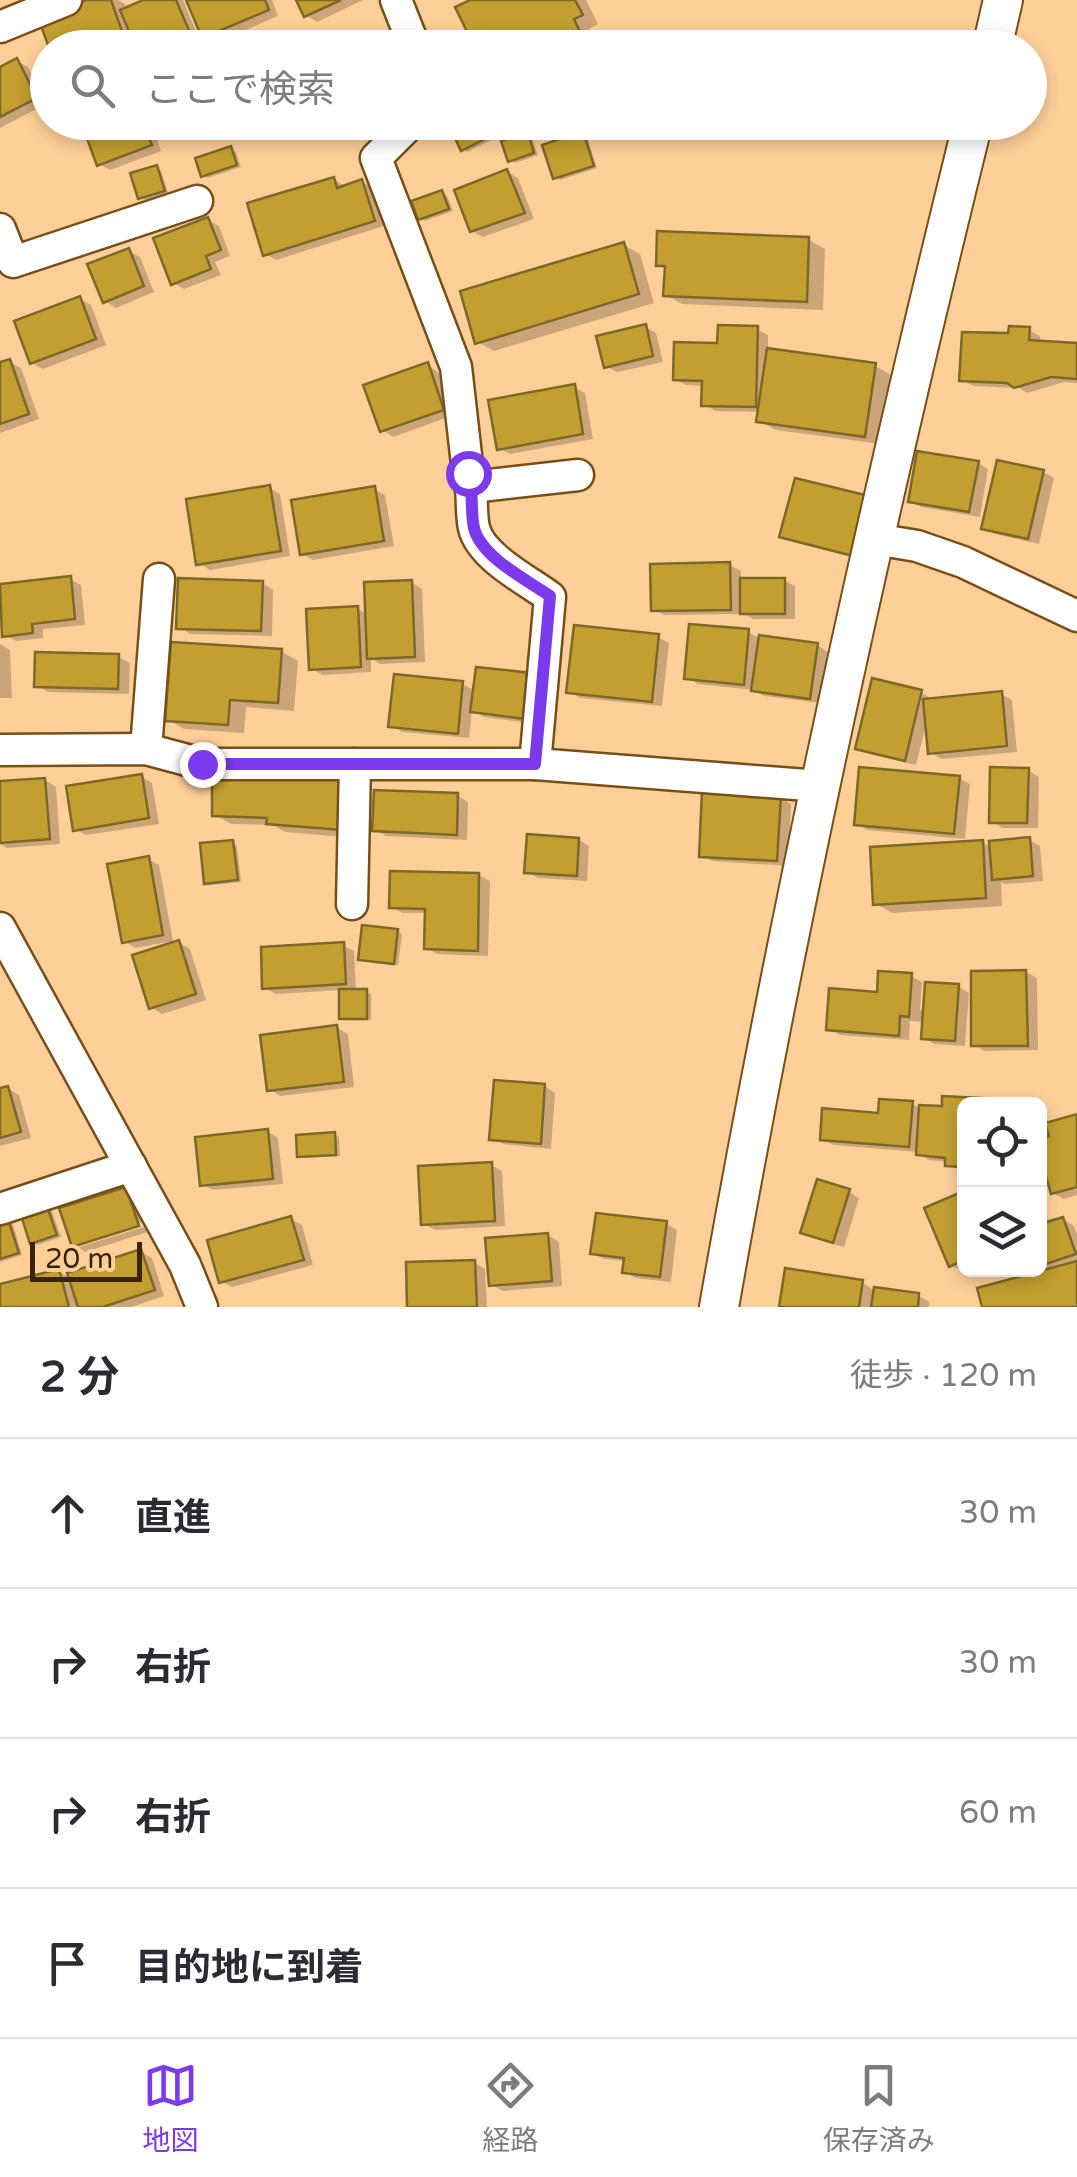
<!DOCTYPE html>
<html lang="ja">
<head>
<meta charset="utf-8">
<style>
	:root { --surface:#fff; --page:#f2f2f3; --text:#2b2b33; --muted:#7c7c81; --line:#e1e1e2; --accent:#7c3aed }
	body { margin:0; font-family:"Varela Round","Noto Sans JP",sans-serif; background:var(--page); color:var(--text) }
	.controls { position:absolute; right:30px; bottom:30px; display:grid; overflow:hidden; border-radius:15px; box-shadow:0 5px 15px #0003 }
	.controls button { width:90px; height:90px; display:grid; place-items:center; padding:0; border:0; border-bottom:2px solid var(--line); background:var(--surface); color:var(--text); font:50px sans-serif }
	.scale { position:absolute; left:30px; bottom:25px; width:112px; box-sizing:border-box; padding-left:10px; border:5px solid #392305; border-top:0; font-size:28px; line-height:35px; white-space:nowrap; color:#392305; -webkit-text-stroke:8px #fecf99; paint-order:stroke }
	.stop { position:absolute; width:30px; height:30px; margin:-22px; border:8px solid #7c3aed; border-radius:50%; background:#fff }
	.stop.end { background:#7c3aed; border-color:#fff; box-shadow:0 2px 10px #0008 }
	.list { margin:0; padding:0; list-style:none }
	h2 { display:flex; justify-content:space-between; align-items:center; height:130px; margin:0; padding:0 40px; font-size:42px }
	h2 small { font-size:32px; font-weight:400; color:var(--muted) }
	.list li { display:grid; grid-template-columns:65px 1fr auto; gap:30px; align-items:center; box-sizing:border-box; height:150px; padding:0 40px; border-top:2px solid var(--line) }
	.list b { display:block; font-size:38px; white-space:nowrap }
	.list em { font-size:32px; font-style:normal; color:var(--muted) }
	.icon { flex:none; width:55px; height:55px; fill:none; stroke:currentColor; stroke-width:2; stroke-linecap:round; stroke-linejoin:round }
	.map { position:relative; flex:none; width:1077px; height:1307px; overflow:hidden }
	.search { position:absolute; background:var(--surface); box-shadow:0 5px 15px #0003; left:30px; right:30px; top:30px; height:110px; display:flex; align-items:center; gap:25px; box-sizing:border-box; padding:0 35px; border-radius:55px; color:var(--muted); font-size:38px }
	.sheet { height:730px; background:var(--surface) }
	nav { display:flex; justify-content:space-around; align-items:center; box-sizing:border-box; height:140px; border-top:2px solid var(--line); background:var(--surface); font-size:28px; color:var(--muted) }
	nav a { display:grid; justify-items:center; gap:5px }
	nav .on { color:var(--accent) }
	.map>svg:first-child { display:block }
</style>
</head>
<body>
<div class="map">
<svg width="1077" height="1307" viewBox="0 0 1077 1307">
	<rect width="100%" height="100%" fill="#fecf99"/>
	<g fill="#0003">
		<path d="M93,0H118L125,4L127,10L150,0H183L203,48H52Z"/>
		<path d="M189,0H272L278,16L215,43L204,37Z"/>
		<path d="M299,0H363L317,22L306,15Z"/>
		<path d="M476,0H586L598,24L589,29L598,48H478Z"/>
		<path d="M17,61L28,67L46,104L0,128V70Z"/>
		<path d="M84,122H151L161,151L110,170L99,164Z"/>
		<path d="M163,122H229L178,140L167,134Z"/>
		<path d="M455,122H495L501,135L467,152L462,149L451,124Z"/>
		<path d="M583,134L587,137L597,168L560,180L555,178Z"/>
		<path d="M527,135L532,138L538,155L515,163L510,160Z"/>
		<path d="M231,149L236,152L241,167L208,178L203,175Z"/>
		<path d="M157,168L161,171L168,193L145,200L140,197Z"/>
		<path d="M507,172L518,178L534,219L483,237L472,231Z"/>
		<path d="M333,179L344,186L362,182L373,188L384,226L276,260L265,254Z"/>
		<path d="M442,193L447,196L453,211L425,221L420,219Z"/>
		<path d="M208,220L219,226L230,256L215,262L221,275L184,289L173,283Z"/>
		<path d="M809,240L825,249L823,310L682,304L666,295L667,270L658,265Z"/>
		<path d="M624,245L640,254L654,303L494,351L478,342Z"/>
		<path d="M129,251L140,257L154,292L116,308L105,301Z"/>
		<path d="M80,299L91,305L106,345L43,369L32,363Z"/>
		<path d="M645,327L656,333L663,362L617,372L606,366Z"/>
		<path d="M757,329L768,335V351L875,366L891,375L881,444L776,430L759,421L760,412L715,411L704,404V386L686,385L675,379L719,346Z"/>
		<path d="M1029,330L1040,336V343L1077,345V383L1064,382L1027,393L1019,388L973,386L962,380L1011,336Z"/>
		<path d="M10,362L21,368L39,419L0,433V365Z"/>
		<path d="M427,365L438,372L454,415L393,437L382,430Z"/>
		<path d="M574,387L585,393L593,439L510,454L499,448Z"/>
		<path d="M978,463L988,469L980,517L921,507L910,501Z"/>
		<path d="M1043,472L1054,478L1039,544L995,534L984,528Z"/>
		<path d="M797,481L864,560L793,542L782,536Z"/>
		<path d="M270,488L280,494L290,556L210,570L199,563Z"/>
		<path d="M374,489L385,495L394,546L313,560L302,554Z"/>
		<path d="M730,565L741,571V580H784L795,586V619H753L741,612V614L664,615L653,609Z"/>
		<path d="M70,579L81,585L85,625L43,629V638L16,641L5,635L0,587Z"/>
		<path d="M411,582L422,589L425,662L380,664L371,658V672L322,675L312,668L358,609L368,615Z"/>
		<path d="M262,583L273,590L272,636L190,634L179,627Z"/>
		<path d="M748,632L761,639L817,645L828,652L821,703L764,696L754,690L698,684L687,678Z"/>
		<path d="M658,637L669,643L662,706L580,698L569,691Z"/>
		<path d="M0,644L10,650L12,698H0Z"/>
		<path d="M281,651L298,661L294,711L246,707L244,733L184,729L168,720Z"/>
		<path d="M119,657L130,663L129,694L48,692L37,686Z"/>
		<path d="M463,684L475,691L537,724L484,717L472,710L469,738L402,732L391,725Z"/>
		<path d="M921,692L932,699L1001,694L1012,700L1017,752L942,759L931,753L927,721L916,765L869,754L858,748Z"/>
		<path d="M1028,770L1039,777L1038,828H1002L991,821Z"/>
		<path d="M215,774L358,838L285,832L273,825L231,824L214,814Z"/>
		<path d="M142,777L152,783L159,824L86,835L75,829Z"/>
		<path d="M959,778L970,784L965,839L867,830L856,823Z"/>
		<path d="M45,780L56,787L60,844L7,848L0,844V784Z"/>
		<path d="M458,796L468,802L467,840L386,836L375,830Z"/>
		<path d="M781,798L791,804L788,866L712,861L701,855Z"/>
		<path d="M579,840L589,846L587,881L538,878L527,872Z"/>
		<path d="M1029,840L1040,846L1043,881L1005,884L1001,882L1002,906L892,913L875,903L983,843L992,848Z"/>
		<path d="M233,843L237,846L241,882L211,885L206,882Z"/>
		<path d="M148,859L159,865L173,941L135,948L124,941Z"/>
		<path d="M479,875L490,881L488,956L437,954L427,948L428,913H402L391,907Z"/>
		<path d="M397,931L402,934L398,965L365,961L360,958Z"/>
		<path d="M179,943L190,949L206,1000L162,1014L151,1007Z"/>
		<path d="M343,945L354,951L356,991L367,992L371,994V1020H346L341,1017L342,990L276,994L265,988Z"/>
		<path d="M1026,972L1037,978L1038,1050L984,1051L974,1045Z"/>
		<path d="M911,976L922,982L920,1010H925L958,986L969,993L965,1046L934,1044L924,1037L925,1022L910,1021L909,1040L840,1035L829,1029Z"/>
		<path d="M337,1028L348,1034L354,1087L280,1096L269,1089Z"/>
		<path d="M545,1086L555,1093L551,1149L503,1144L492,1138Z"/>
		<path d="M8,1088L19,1095L31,1138L0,1146V1090Z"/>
		<path d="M945,1098L999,1102L1004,1104H964V1171L959,1170L948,1164V1162L929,1160L918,1154V1152L833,1145L822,1139L912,1104L918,1107L944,1109Z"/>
		<path d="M1077,1116V1195L1064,1199L1053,1193L1050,1180L1040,1183V1142L1052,1138Z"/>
		<path d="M268,1132L278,1138L283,1184L213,1190L202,1184Z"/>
		<path d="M334,1135L339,1137L340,1156L304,1158L299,1155Z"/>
		<path d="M491,1165L502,1171L505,1226L435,1230L424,1224Z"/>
		<path d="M126,1189L137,1196L145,1221L79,1242V1247L147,1226L148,1232L85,1252L74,1245Z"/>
		<path d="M849,1192L859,1198L844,1247L814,1238L803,1232Z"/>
		<path d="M964,1194V1270H966L962,1271L951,1265L928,1210Z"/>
		<path d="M47,1208L52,1211L61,1237L37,1245L32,1242Z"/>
		<path d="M291,1219L302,1225L313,1265L232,1287L221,1281Z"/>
		<path d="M1063,1219L1074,1226L1077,1234V1307H984L1039,1274L1031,1270H1040V1227Z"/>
		<path d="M8,1222L13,1224L22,1255L0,1262V1224Z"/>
		<path d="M666,1224L677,1230L671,1282L635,1278L625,1271L626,1261L604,1259L593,1253Z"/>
		<path d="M548,1235L559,1242L562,1286L503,1291L492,1285Z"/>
		<path d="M141,1252L152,1258L164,1296L131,1307H0V1286L59,1272L72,1279Z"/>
		<path d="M474,1262L485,1269L487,1307H409Z"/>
		<path d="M862,1282L873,1290L918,1295L929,1302V1307H781Z"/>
	</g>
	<g fill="#c29f30" stroke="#7e6828" stroke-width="2.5">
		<path d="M86,0H111L128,48H49L38,17Z"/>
		<path d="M143,0H176L194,42L180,48H136L120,10Z"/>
		<path d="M186,0H265L269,10L202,38Z"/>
		<path d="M296,0H341L304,17Z"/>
		<path d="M470,0H575L583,15L574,19L588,48H550L546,40L530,48H475L455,7Z"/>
		<path d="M17,58L37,98L0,117V67Z"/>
		<path d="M81,122H143L152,145L97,166Z"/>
		<path d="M160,122H203L165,136Z"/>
		<path d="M493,122L497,133L461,151L448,123Z"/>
		<path d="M583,131L594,166L553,179L542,145Z"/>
		<path d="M528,132L534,153L508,162L501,141Z"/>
		<path d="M231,146L237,165L201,177L195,158Z"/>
		<path d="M157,165L165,191L138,199L130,173Z"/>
		<path d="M507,169L525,213L470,232L454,190Z"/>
		<path d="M334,177L337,188L362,179L375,221L263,256L247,203Z"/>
		<path d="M442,190L449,209L418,220L411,201Z"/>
		<path d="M208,217L221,250L206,256L211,269L171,285L153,238Z"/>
		<path d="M657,231L809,237L807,302L663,296L665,266H656Z"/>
		<path d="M624,242L639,294L475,344L460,291Z"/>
		<path d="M129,248L144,286L103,303L87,264Z"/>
		<path d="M80,296L96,339L30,364L14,321Z"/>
		<path d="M646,324L653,356L604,368L596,336Z"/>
		<path d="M718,325L758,326L756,407L701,406L702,381L673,380L674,342L717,343Z"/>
		<path d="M1009,326L1030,327L1029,340L1077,343V379L1051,377L1014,388L1007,383L959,381L962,332L1008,333Z"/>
		<path d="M767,348L876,363L865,437L756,422Z"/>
		<path d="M10,359L29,414L0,424V362Z"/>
		<path d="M428,362L444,410L380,432L363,385Z"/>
		<path d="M575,384L583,434L497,450L488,400Z"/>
		<path d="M917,451L979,461L969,512L908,502Z"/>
		<path d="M997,460L1044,470L1028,539L981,529Z"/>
		<path d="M795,478L869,496L853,556L779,537Z"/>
		<path d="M270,485L281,551L196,565L186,499Z"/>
		<path d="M375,486L384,541L300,555L291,500Z"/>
		<path d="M730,562L731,610L651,611L650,564Z"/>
		<path d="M71,576L75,619L32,624L33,633L2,637L0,584Z"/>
		<path d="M178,578L263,581L261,631L176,629Z"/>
		<rect x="740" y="578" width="45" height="36"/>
		<path d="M412,580L415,657L367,659L364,582Z"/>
		<path d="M358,606L361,667L309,670L306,609Z"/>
		<path d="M689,624L749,629L744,685L684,679Z"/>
		<path d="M574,625L659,634L652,702L566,693Z"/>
		<path d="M759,635L818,643L810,699L751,691Z"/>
		<path d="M171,642L282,649L278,703L230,700L228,725L165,721Z"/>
		<path d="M35,652L119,654L118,689L34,687Z"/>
		<path d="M476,667L533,673L526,719L470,712Z"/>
		<path d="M394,674L463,681L458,734L388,727Z"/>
		<path d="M872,678L922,690L905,761L855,749Z"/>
		<path d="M1002,691L1007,746L928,754L923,699Z"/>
		<path d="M859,767L960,776L954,834L854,825Z"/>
		<path d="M990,767L1029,768L1027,823H989Z"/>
		<path d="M212,771L346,778L342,830L266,824L267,818L212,816Z"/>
		<path d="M142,774L149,818L73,831L66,786Z"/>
		<path d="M45,778L50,839L0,843V781Z"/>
		<path d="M374,790L458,793L457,835L372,831Z"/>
		<path d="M702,791L781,796L777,861L699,857Z"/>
		<path d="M527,834L579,838L577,876L524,873Z"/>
		<path d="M1030,837L1033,876L992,880L989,841Z"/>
		<path d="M233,840L238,880L204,884L200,843Z"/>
		<path d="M983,840L986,898L873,905L870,847Z"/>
		<path d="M149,856L163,935L122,943L107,864Z"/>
		<path d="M390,871L479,873L478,951L424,949L425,909L389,908Z"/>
		<path d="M362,925L398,929L394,964L358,960Z"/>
		<path d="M179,940L196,994L149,1009L132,955Z"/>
		<path d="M344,942L346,984L262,989L261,947Z"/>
		<path d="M1026,970L1028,1046H971V971Z"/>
		<path d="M878,971L912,973L909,1017L900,1016L899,1036L826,1030L829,988L877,992Z"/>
		<path d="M925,982L959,984L955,1041L921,1039Z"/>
		<rect x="339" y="989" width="28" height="30"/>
		<path d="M337,1025L344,1082L267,1091L260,1035Z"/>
		<path d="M494,1080L545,1084L541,1144L489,1140Z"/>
		<path d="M8,1086L21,1132L0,1138V1088Z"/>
		<path d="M942,1096L1000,1099V1104H964V1167L945,1166V1158L916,1155L919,1105L942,1106Z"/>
		<path d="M879,1099L913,1101L909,1147L820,1140L822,1108L878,1113Z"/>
		<path d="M1077,1114V1187L1051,1194L1045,1173L1040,1174V1139L1049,1136L1045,1123Z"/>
		<path d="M268,1129L273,1179L200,1186L195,1137Z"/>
		<path d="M335,1132L336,1155L297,1157L296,1135Z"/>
		<path d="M492,1162L495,1221L421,1225L418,1166Z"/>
		<path d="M817,1179L850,1189L833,1243L800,1233Z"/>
		<path d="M126,1187L139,1226L72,1247L59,1208Z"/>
		<path d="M964,1191V1260L949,1267L924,1208Z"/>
		<path d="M47,1206L57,1235L30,1244L21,1215Z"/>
		<path d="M596,1213L667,1221L660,1277L622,1273L624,1258L590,1254Z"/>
		<path d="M291,1216L304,1260L219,1283L207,1240Z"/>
		<path d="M1063,1217L1076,1254L1040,1266V1224Z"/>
		<path d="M8,1219L19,1253L0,1259V1222Z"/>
		<path d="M548,1233L552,1281L489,1286L485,1238Z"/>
		<path d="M141,1249L155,1290L103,1307H78L67,1273Z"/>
		<path d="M475,1260L477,1307H407L406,1262Z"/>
		<path d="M1077,1261V1307H982L977,1288Z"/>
		<path d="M785,1268L863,1280L859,1307H779Z"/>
		<path d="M59,1269L69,1307H0V1284Z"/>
		<path d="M874,1287L919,1293L918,1307H871Z"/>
	</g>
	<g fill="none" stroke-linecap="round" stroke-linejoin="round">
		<defs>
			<g id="minor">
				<path d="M396,0L415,48"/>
				<path d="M0,27L66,0"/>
				<path d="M412,122L376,158L456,367L468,473C474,492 470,510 474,528C481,557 527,580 550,597L535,764"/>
				<path d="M0,229L13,262L197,201"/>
				<path d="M472,487L578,475"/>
				<path d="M875,539L917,546L963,562L1077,616"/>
				<path d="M146,749L159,579"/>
				<path d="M0,750L146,749L202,764H535L820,786"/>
				<path d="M352,904L355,764"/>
				<path d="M0,928L185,1265L202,1307"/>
				<path d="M0,1209L131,1166"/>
			</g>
			<g id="tertiary">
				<path d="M992,48L1003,0"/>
				<path d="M719,1307C789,909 876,514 973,122"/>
			</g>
		</defs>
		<use href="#minor" stroke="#774f18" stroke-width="35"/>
		<use href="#tertiary" stroke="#774f18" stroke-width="42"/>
		<use href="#minor" stroke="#fff" stroke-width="30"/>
		<use href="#tertiary" stroke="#fff" stroke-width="38"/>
	</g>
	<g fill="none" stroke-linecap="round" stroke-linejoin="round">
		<path stroke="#7c3aed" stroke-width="12" d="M202,764H535L550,596C527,580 481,557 474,528C470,510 474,492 468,473"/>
	</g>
</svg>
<div class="controls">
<button><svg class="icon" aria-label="locate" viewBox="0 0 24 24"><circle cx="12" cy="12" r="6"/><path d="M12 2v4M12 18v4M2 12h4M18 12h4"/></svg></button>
<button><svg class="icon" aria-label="layers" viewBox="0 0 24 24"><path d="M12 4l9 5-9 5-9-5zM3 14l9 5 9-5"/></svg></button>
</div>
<div class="scale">20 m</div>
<div class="stop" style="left:468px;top:473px"></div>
<div class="stop end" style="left:202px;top:764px"></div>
<div class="search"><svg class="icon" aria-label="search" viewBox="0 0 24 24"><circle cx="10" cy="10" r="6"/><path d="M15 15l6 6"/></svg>ここで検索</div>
</div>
<section class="sheet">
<h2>2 分<small>徒歩 · 120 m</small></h2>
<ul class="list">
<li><svg class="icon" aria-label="ahead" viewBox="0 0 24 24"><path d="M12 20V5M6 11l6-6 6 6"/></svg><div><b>直進</b></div><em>30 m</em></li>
<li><svg class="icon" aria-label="right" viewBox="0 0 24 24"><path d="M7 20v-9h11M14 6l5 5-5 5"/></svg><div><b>右折</b></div><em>30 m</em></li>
<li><svg class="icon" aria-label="right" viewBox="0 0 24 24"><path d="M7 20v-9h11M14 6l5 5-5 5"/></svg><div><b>右折</b></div><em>60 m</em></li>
<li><svg class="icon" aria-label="arrive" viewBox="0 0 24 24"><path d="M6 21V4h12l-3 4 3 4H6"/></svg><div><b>目的地に到着</b></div></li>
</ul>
</section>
<nav>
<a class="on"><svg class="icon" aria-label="map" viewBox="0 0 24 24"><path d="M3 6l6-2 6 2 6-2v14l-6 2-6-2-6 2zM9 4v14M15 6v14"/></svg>地図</a>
<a><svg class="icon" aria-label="directions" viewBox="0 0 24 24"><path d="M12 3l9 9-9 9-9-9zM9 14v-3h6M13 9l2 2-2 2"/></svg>経路</a>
<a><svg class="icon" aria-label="saved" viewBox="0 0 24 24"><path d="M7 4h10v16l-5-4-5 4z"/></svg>保存済み</a>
</nav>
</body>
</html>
